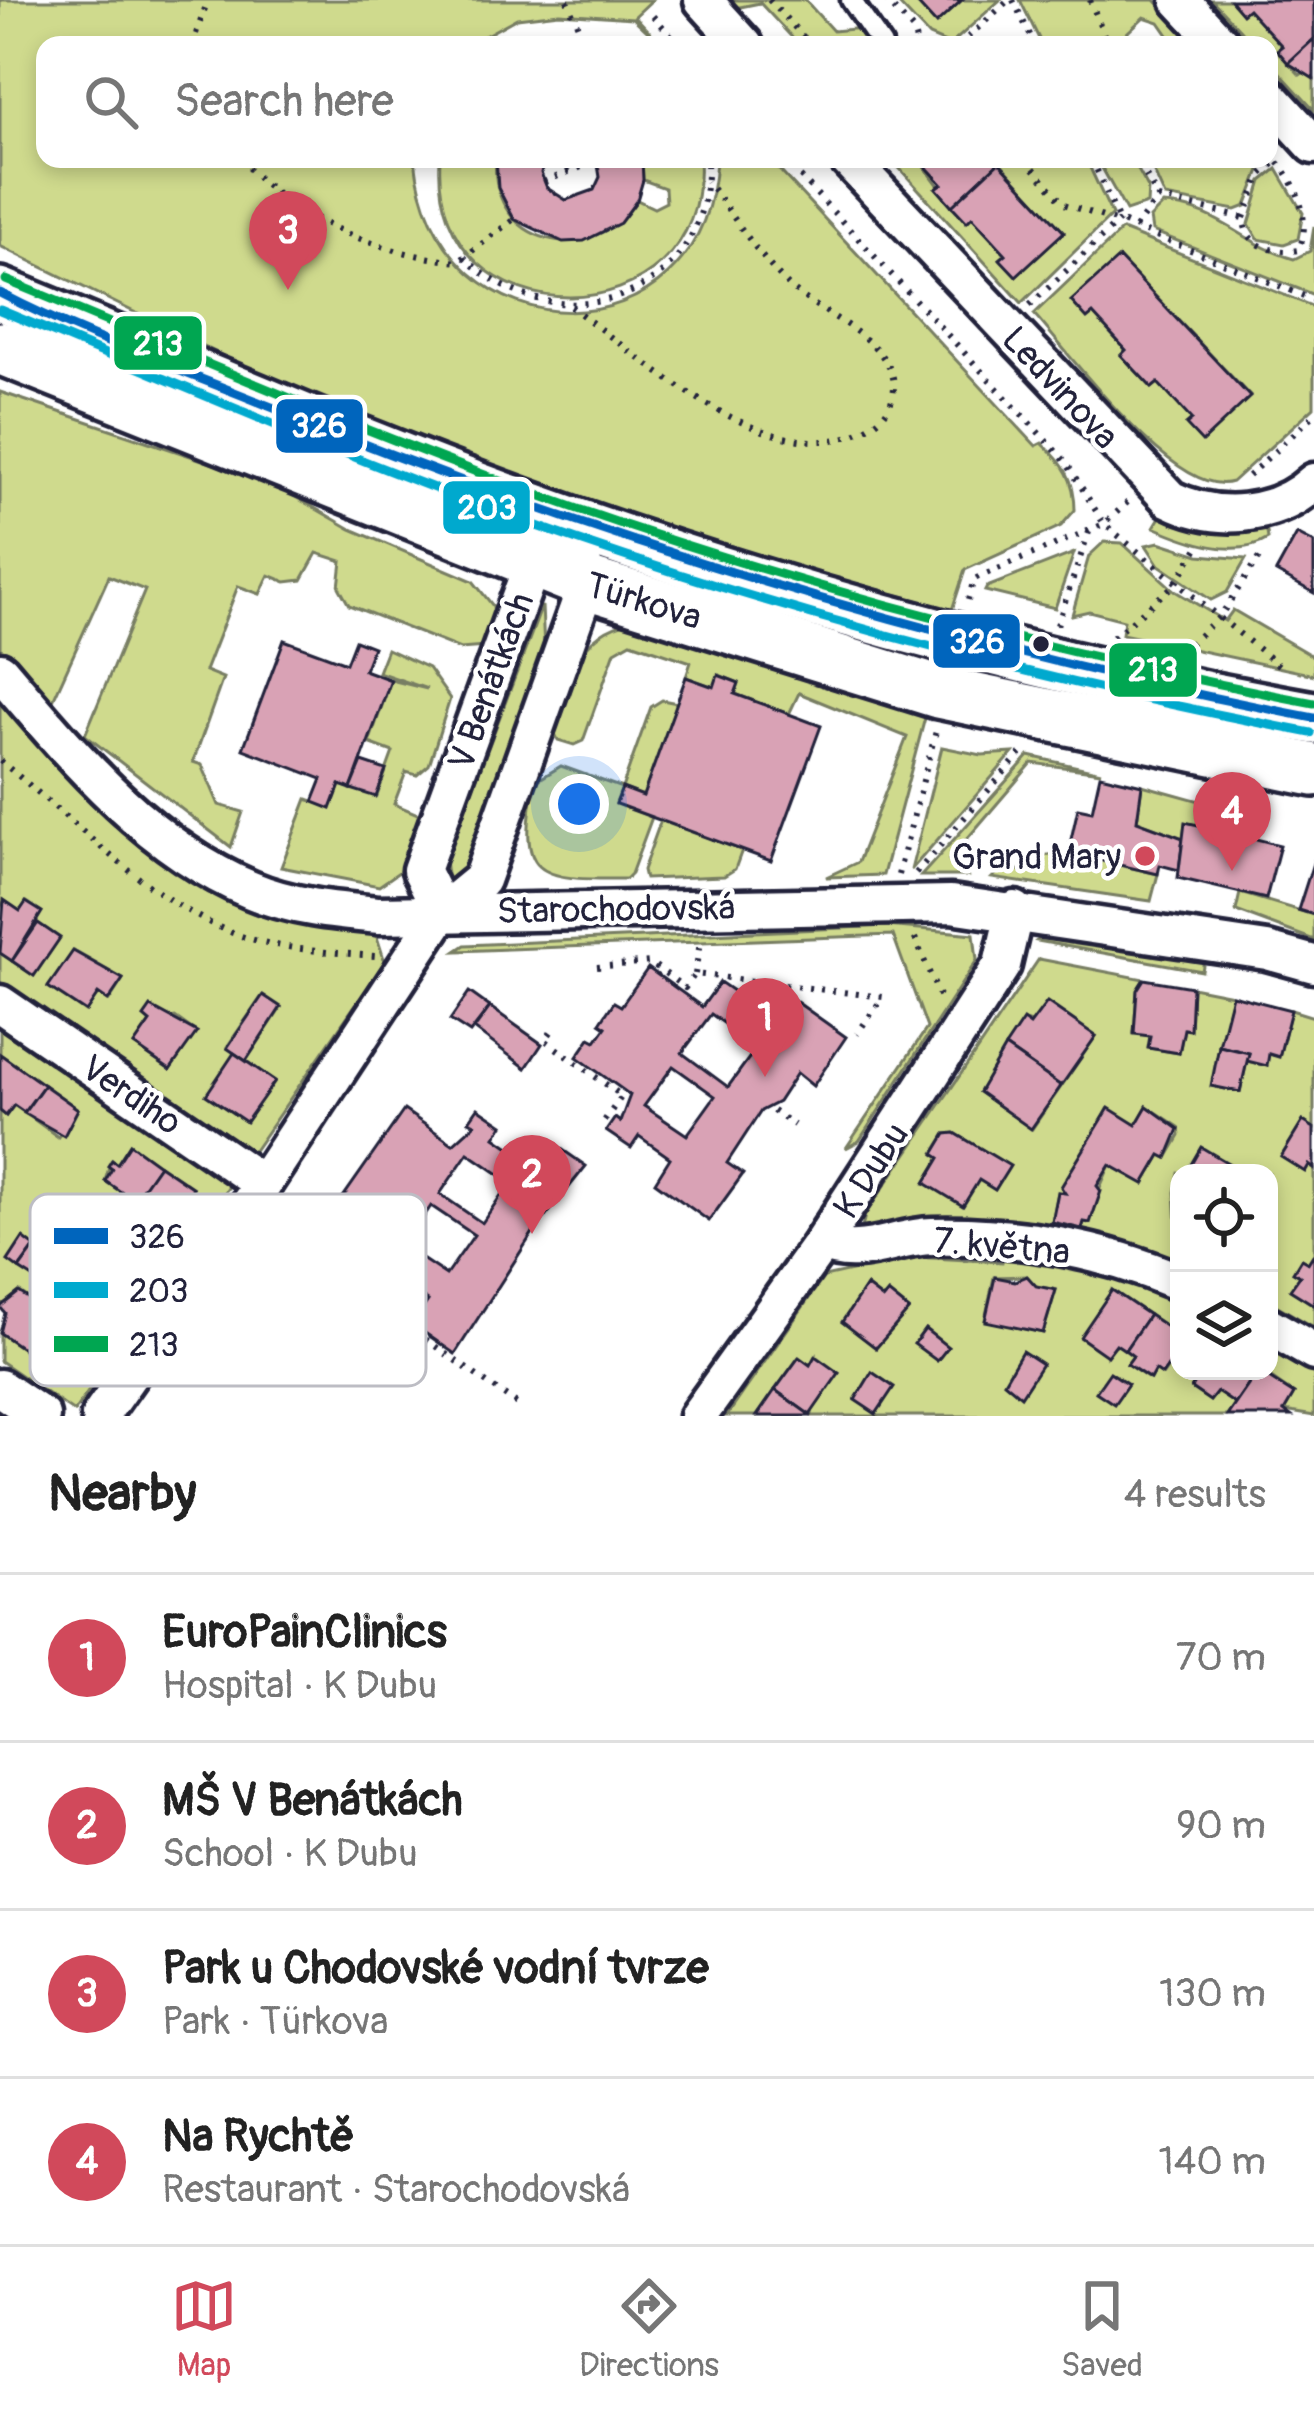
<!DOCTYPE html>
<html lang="en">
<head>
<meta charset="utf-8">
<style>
	:root { --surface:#fff; --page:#f2f2f2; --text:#222; --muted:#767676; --line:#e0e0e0; --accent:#d1495b }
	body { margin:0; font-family:Pangolin,sans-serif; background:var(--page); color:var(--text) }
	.controls { position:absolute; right:36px; bottom:36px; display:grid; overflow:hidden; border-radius:24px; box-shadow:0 6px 18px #0003 }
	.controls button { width:108px; height:108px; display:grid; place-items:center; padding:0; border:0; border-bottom:3px solid var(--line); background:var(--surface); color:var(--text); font:60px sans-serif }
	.you { position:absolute; left:579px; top:804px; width:42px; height:42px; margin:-30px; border:9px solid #fff; border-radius:50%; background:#1a73e8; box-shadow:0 0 0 18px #1a73e833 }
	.badge { display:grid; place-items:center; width:78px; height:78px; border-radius:50%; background:var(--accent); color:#fff; font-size:39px; font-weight:700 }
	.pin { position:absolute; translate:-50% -99px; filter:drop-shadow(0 3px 6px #0008) }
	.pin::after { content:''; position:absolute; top:63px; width:42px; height:36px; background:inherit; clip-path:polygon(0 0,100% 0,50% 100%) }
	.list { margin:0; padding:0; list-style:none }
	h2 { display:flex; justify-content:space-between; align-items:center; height:156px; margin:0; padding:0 48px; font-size:51px }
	h2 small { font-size:39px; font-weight:400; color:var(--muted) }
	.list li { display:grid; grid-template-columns:78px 1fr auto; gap:36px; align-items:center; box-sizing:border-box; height:168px; padding:0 48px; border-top:3px solid var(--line) }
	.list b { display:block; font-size:45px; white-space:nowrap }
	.list p { margin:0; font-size:39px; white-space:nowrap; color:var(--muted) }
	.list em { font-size:39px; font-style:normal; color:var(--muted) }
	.icon { flex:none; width:66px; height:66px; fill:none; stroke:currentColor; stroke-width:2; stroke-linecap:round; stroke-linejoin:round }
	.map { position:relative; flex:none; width:1314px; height:1416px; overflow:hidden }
	.search { position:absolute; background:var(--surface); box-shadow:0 6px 18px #0003; left:36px; right:36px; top:36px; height:132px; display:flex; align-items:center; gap:30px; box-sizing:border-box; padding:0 42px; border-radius:24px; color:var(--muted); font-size:45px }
	.sheet { height:828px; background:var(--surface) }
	nav { display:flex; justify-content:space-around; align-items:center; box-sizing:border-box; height:168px; border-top:3px solid var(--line); background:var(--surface); font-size:33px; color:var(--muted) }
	nav a { display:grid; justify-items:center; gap:6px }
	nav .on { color:var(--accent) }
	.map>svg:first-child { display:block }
</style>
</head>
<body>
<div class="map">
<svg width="1314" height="1416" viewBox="0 0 1314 1416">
	<rect width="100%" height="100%" fill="#fff"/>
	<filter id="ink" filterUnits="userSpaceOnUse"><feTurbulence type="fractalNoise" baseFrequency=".00833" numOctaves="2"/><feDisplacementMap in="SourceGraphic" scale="24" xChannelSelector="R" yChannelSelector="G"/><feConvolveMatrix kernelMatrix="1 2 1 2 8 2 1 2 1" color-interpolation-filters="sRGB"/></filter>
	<g filter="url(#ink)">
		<g fill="#cfda8d" stroke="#787e64" stroke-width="3" fill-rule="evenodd">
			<path d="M0,0H652L635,16L662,45L633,18L559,13L517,18L468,45H45V159H415C436,361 707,364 716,159H769L1036,446L1042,443C1064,464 1075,479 1075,510L1061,526L965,570L952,610L627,520L262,375L0,246Z"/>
			<path d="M722,0H805L833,31L863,28L870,45H799L760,3L730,9Z"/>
			<path d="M895,0H914L936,24L962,0H1000L950,45L929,36Z"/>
			<path d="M1020,0H1155L1197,45H1175L1159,22L1144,17L1114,45H1042Z"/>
			<path d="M1212,0H1230L1242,13L1248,9L1282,46L1277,50L1300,75L1306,71L1314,79V110L1269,61V45H1254Z"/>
			<path d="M440,159H496C488,245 592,271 637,200L654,208L666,202L665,188L643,180L642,159H699C711,342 429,344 440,159Z"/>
			<path d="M891,159H919L966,222L972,217L1006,254L1001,260L1016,276L1063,232L997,159H1086L1112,215L1022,303Z"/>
			<path d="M1097,159H1132L1148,188L1147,204L1126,211Z"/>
			<path d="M1148,159H1262V165L1246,206L1236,210L1165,197Z"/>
			<path d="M1277,169L1303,213L1298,239L1284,244L1258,239L1249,224L1262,181Z"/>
			<path d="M1163,205C1219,207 1243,245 1294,259L1310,251L1314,227V295L1152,231L1150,218Z"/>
			<path d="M1122,230L1314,307V407L1232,482C1177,500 1070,354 1034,314ZM1119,258L1250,396L1203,441L1187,425L1192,419L1158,383L1152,388L1121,355L1126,350L1093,314Z"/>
			<path d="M0,392L271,483L351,529L473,581L493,606L495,625L485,647L460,649L349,605L339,587L342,561L317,553L302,580L286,582L269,575L260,594L238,586L205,671L223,678L193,762L202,765L219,805L243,812L231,847L85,735L145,590L109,576L35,740L153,852L377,937L385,962L251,1155L0,982V953L34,976L59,939L35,921L41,912L27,902L20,911L5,901L0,906ZM74,951L123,979L109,1001L98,994L85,1012L49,986ZM262,996L281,1008L246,1061L274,1081L227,1047ZM175,1017L196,1032L170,1070L134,1045L150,1022Z"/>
			<path d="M1163,512L1222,531L1266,526L1268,539C1235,560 1186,541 1154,527Z"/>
			<path d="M1104,542L1122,543L1175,591L1225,621L1233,610L1314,657V675L1122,634L1124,620L1089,611L1072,615L1089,556Z"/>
			<path d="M1159,542L1199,555L1246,559L1227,592L1211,600L1159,565L1146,545Z"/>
			<path d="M1074,553L1055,608L985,591L987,587Z"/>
			<path d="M542,606L544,649L461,875L448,881L445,861Z"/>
			<path d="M638,621L945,712L989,730L926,714L883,875L826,877L858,862L907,737L799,693L789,714L735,694L739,683L719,675L714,687L686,677L691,662L631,642L615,651L583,741L574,745L558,740L552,728C568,681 579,626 638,621Z"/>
			<path d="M387,649L428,668L450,699L429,765L417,775L406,772L394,804L425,817L406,867L379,886L281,867L307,799L331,808L340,785L377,796L393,752L369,743L391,680L427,689L378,672Z"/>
			<path d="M662,700L677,703L643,796L622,788L616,803L652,817L631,874L626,879C535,880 517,877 535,782L561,766L622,788L651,707Z"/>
			<path d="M942,747L982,755L1013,753L911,870Z"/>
			<path d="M1029,756L1101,772L1032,763L949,860L966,876H921Z"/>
			<path d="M1142,785L1200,801L1198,825L1185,823L1183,838L1137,821Z"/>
			<path d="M661,820L742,850L735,869L724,876L645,879L643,870Z"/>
			<path d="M1068,853L1158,874L1151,901L992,878L1001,869L1035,871L1040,856Z"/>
			<path d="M1240,893L1314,915V940L1236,911Z"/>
			<path d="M887,926L974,934L977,960L859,1141L846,1148L927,1028L893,935L456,951L465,945Z"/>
			<path d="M1046,935L1205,954L1202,971L1037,941Z"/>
			<path d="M1039,959L1144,979L1137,991L1134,1033L1150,1036L1149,1048L1179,1053L1184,1029H1190L1192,987L1232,995L1212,1086L1240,1092L1247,1061L1266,1066L1269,1054L1279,1056L1291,1010L1314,1017V1128L1303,1121L1281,1157L1304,1171L1309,1165L1314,1169V1255L1308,1263L1301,1259L1294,1272L1300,1276L1291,1290L1314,1305V1327L1269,1301V1173H1245L1201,1148L1186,1173H1179L1175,1192L1179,1261C1109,1236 1028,1214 953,1219C926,1220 887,1237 862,1228L865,1215ZM1023,1021L1096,1036L1032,1129L979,1092ZM1147,1106L1179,1127L1180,1136L1167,1158L1161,1155L1144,1183L1110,1165L1082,1228L1052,1222L1058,1192L1065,1193L1108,1109L1136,1125ZM955,1133L1009,1166L995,1190L979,1180L925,1183L940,1158L934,1153L946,1134Z"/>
			<path d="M0,1026L230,1185L74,1412L0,1361V1333L64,1377L98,1318L69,1296L54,1316L20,1292L0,1307V1111L6,1115L14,1105L58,1137L78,1109L0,1054ZM130,1145L193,1188L174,1216L164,1209L160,1215L140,1192L105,1181L111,1161L117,1164Z"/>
			<path d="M1004,1253L1102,1275L1179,1301V1335L1112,1290L1107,1355L1116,1344L1133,1356L1128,1365L1149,1379L1155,1370L1163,1375L1179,1351V1371H1201L1191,1388L1210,1401L1217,1392L1235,1404L1227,1416H812L816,1357L810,1365L798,1358L757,1416H727L824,1277L914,1257L1002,1262ZM1027,1276L1036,1286L1056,1290L1043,1333L985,1320L994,1277ZM866,1286L883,1299L888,1293L909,1310L876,1348L843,1322Z"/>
			<path d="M1269,1346L1314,1373V1416L1284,1411L1294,1394L1261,1371H1269Z"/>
		</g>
		<g fill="#d9a2b5" stroke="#22223b" stroke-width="3" fill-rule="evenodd">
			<path d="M914,0H962L936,24Z"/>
			<path d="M1230,0H1314V39L1288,63L1277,50L1282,46L1248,9L1242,14Z"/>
			<path d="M1314,39V79L1288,63Z"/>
			<path d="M496,159H545L541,173L547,188L566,200L594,190L600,177L597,159H642L643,180L637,200L620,223L584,241L563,242L514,219L498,188Z"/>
			<path d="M919,159H997L999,162L952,206L936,188L942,184Z"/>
			<path d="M999,162L1064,232L1016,276L1000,259L1006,254L972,217L967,222L952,206Z"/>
			<path d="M1119,258L1250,397L1202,442L1186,425L1192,420L1158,383L1152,388L1121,355L1126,350L1093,314L1087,319L1071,301Z"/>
			<path d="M1297,534L1314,543V593L1276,572Z"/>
			<path d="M284,640L346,663L355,640L373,647L364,670L391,680L351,789L340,785L331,809L313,802L322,779L243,749Z"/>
			<path d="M718,675L739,683L735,694L821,726L771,861L616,804L622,788L643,796L686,677L714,687Z"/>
			<path d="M362,762L386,770L376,797L351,789Z"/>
			<path d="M1100,775L1142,785L1137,821L1183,838L1179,870L1160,865L1158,874L1068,853L1078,808L1092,811Z"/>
			<path d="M1200,801L1217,803L1215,820L1240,825L1241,815L1261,820L1256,839L1280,845L1266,899L1178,878L1185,822L1198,825Z"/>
			<path d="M1314,860V915L1298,910Z"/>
			<path d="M4,900L20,911L26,902L42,912L12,961L0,953Z"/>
			<path d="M38,923L60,938L34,976L12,961Z"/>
			<path d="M73,951L123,979L108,1001L98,994L86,1012L48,987Z"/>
			<path d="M648,968L702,1007L720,982L776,1021L791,998L846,1037L813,1086L797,1073L778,1102L761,1111L727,1163L743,1174L709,1221L655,1182L670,1158L639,1136L631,1148L606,1131L615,1118L620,1122L630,1095L577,1057L590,1038L596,1041L606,1027L600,1023L614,1002L621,1006ZM711,1014L757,1047L728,1087L682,1053ZM673,1066L715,1096L687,1135L644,1106Z"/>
			<path d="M1144,979L1192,987L1190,1030L1184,1029L1179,1053L1148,1048L1150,1036L1134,1034L1137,990Z"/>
			<path d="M469,992L490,1007L470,1033L450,1020Z"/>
			<path d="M263,995L281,1007L246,1061L227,1048Z"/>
			<path d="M1232,995L1291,1010L1279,1057L1269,1054L1267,1066L1247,1061L1249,1053L1219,1046Z"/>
			<path d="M1047,1002L1096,1036L1061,1086L1005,1047L1023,1020L1030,1025Z"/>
			<path d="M151,1007L197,1032L170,1070L134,1045L150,1022L144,1017Z"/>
			<path d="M490,1007L542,1044L526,1068L474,1029Z"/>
			<path d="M1219,1046L1249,1053L1240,1092L1211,1086Z"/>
			<path d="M1005,1047L1061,1086L1031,1129L979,1092Z"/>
			<path d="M234,1053L275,1081L246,1122L206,1095Z"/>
			<path d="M0,1054L44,1085L24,1112L14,1105L6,1116L0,1111Z"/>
			<path d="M44,1085L78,1109L64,1136L24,1113Z"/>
			<path d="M1147,1106L1179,1129L1167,1158L1161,1155L1144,1184L1110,1165L1097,1186L1101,1191L1090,1223L1084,1222L1082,1229L1052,1222L1058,1192L1065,1193L1061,1187L1109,1108L1136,1125Z"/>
			<path d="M478,1108L503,1125L495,1137L527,1159L543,1136L586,1166L534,1231L455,1354L412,1324L428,1301L395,1280L388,1290L363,1273L384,1253L380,1250L388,1237L339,1203L404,1110L453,1144L475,1124L469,1121ZM468,1153L510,1182L482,1223L440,1194ZM431,1206L474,1235L446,1275L404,1247Z"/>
			<path d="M1303,1121L1314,1128V1169L1309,1165L1305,1172L1281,1157Z"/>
			<path d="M955,1133L1010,1166L995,1190L979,1180L963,1206L925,1183L940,1158L934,1154L946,1134Z"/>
			<path d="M130,1144L159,1165L134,1201L105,1181L112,1169L108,1166L112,1160L117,1164Z"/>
			<path d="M1201,1147L1245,1173H1186Z"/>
			<path d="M159,1165L193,1188L174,1217L149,1207L153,1202L140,1192Z"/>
			<path d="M23,1238L35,1247L19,1269L8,1261Z"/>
			<path d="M35,1247L48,1256L33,1278L19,1269Z"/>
			<path d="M1313,1255H1314V1305L1290,1290L1300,1276L1293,1272L1301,1259L1308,1263Z"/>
			<path d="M1027,1276L1036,1286L1056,1290L1043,1333L985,1321L995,1277L1015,1281Z"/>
			<path d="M866,1286L883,1299L888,1293L909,1310L876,1348L842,1322Z"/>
			<path d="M1112,1290L1149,1315L1125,1350L1116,1344L1107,1356L1080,1337Z"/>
			<path d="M19,1292L54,1316L29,1353L0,1333L5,1313L0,1307Z"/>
			<path d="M69,1296L98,1317L64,1377L29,1353Z"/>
			<path d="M1149,1315L1179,1335V1351L1162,1375L1155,1370L1150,1379L1127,1364L1133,1356L1125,1350Z"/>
			<path d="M925,1329L948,1347L937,1361L914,1344Z"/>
			<path d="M1022,1351L1042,1364L1021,1396L1004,1382Z"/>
			<path d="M815,1356L839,1373L810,1415L775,1390L799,1357L810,1365Z"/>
			<path d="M1201,1371H1258L1235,1404L1217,1392L1210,1401L1191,1388Z"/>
			<path d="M1258,1371L1294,1394L1284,1411L1291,1416H1227Z"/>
			<path d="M872,1372L894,1387L876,1414L855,1400Z"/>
			<path d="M1110,1372L1128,1384L1114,1404L1096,1392Z"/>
			<path d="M775,1390L810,1415L812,1416H757Z"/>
		</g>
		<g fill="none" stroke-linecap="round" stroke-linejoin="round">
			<defs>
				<path id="lane" d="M851,0L882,45"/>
				<g id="street">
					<path d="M703,0L744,45"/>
					<path d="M1180,0L1222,45"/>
					<path d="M1269,96L1314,145"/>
					<path d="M848,159L1170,499C1216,522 1275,518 1314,482"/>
					<path d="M0,671C71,754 147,847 251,890C291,907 336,911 379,915L951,904L1267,951L1314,964"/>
					<path d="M442,912L421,870L532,565L551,546"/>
					<path d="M0,1004L263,1184"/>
					<path d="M822,1243C858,1260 895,1237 932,1236C1016,1234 1102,1249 1179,1282"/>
					<path d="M1269,1326L1314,1352"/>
					<path d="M0,1388L41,1416"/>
					<path d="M100,1416L263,1184L442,912L481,880L587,583L582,560"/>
					<path d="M698,1416L822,1243L1002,965L1015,910"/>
				</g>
				<g id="secondary">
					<path d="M0,294C191,372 380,456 575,524C816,608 1063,673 1314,718"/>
					<path d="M0,348L587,583L938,692L1314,770"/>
				</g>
			</defs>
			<use href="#lane" stroke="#22223b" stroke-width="27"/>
			<use href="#street" stroke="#22223b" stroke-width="45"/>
			<use href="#secondary" stroke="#22223b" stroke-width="60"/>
			<g stroke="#22223b" stroke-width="6" stroke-dasharray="3 9" stroke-linecap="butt">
				<path d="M567,0L580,31"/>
				<path d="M769,0L811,45"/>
				<path d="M886,0L913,30L917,45"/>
				<path d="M1013,0L1035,45"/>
				<path d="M1090,0L1108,45"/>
				<path d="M653,16L680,45"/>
				<path d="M625,42L631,45"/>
				<path d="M192,45L208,0"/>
				<path d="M959,45L1009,0"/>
				<path d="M1147,45L1160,38L1165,45"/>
				<path d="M240,159C294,220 378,253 458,262L514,219"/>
				<path d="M560,159L571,171L598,161"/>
				<path d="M784,159L1066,462L1104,524L1282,668"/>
				<path d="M1026,159L1064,204L1115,221"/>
				<path d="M1092,159L1119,221L1314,300"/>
				<path d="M544,182L571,171"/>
				<path d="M1158,198L1244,218C1244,246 1274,254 1298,250C1314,223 1295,173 1269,154"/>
				<path d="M1244,218L1261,175L1277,161"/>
				<path d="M1135,228L1158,198L1137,159"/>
				<path d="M464,257C558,349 713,299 707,159"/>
				<path d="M1030,305L1119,221"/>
				<path d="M571,307C645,360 786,491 877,421C892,409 898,389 891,371C872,329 818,314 786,283C755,252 734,216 707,181"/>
				<path d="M1248,476L1314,415"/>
				<path d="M968,600L974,579L1104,524L1129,501"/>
				<path d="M1057,625L1089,532"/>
				<path d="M1113,637L1175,584L1201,543"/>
				<path d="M1181,652L1221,615L1262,553"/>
				<path d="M0,761C74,819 148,902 238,935C282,950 329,952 375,956"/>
				<path d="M916,873L1022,752"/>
				<path d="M898,875L936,731"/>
				<path d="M915,938L942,1003"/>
				<path d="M597,967L650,962L685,988L695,974L883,997L857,1034"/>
				<path d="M695,974L700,942"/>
				<path d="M551,1032L545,1040L622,1096L604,1121"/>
				<path d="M773,1111L794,1125"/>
				<path d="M274,1226L386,1295L408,1327L521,1407"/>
			</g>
			<use href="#lane" stroke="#fff" stroke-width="18"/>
			<use href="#street" stroke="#fff" stroke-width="36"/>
			<use href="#secondary" stroke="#fff" stroke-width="51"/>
			<defs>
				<path id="bus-1" d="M0,293C86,338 179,369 269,406C608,545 954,648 1314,718"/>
				<path id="bus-2" d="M0,310C190,389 379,472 574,539C815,622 1061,685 1311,733"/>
				<path id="bus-3" d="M6,280C196,358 384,441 578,509C818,593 1064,655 1314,703"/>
			</defs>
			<use href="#bus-1" stroke="#fff" stroke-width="18"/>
			<use href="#bus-2" stroke="#fff" stroke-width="18"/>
			<use href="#bus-3" stroke="#fff" stroke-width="18"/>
			<use href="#bus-1" stroke="#0065bd" stroke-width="9"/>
			<use href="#bus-2" stroke="#00a9ce" stroke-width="9"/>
			<use href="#bus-3" stroke="#00a651" stroke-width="9"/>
		</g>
	</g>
	<circle fill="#22223b" stroke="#fff" stroke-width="4.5" cx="1041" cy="644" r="10"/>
	<circle fill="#d1495b" stroke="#fff" stroke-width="4.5" cx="1145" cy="856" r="12"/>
	<g text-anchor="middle" stroke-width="9" stroke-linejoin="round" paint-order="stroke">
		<g font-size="36" fill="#22223b" stroke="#fff">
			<text transform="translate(1061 387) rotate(47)" y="13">Ledvinova</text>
			<text transform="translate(644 600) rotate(17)" y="13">Türkova</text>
			<text transform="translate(490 681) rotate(-70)" y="13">V Benátkách</text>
			<text transform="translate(616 908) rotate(-1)" y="13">Starochodovská</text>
			<text transform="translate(132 1094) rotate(34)" y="13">Verdiho</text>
			<text transform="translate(870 1170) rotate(-57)" y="13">K Dubu</text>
			<text transform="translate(1002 1245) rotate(5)" y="13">7. května</text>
		</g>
		<g font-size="36" fill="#22223b" stroke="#fff" text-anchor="end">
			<text x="1121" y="869">Grand Mary</text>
		</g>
	</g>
	<rect x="30" y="1194" width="396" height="192" rx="18" fill="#fff" stroke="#bdbdc4" stroke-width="3"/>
	<rect x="54" y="1228" width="54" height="16" fill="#0065bd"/>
	<rect x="54" y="1282" width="54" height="16" fill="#00a9ce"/>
	<rect x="54" y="1336" width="54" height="16" fill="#00a651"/>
	<g font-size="33" fill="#22223b">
		<text x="129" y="1248">326</text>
		<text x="129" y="1302">203</text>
		<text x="129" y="1356">213</text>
	</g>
	<g stroke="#fff" stroke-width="4.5">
		<rect x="112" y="314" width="92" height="58" rx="12" fill="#00a651"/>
		<rect x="274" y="397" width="91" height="58" rx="12" fill="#0065bd"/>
		<rect x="441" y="479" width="91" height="57" rx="12" fill="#00a9ce"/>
		<rect x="931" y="612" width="91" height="58" rx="12" fill="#0065bd"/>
		<rect x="1107" y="641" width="92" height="58" rx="12" fill="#00a651"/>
	</g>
	<g font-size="33" text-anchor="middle" font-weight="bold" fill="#fff">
		<text x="158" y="355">213</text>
		<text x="319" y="437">326</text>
		<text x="487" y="519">203</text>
		<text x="977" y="653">326</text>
		<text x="1153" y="681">213</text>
	</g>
</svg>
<div class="controls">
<button><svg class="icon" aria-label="locate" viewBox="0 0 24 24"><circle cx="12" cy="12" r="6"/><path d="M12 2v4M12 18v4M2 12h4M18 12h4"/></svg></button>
<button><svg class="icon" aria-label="layers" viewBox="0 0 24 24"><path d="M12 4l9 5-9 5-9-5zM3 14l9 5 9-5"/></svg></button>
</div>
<div class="you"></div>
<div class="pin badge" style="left:765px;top:1077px">1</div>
<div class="pin badge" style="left:532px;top:1234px">2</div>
<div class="pin badge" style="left:288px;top:290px">3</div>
<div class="pin badge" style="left:1232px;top:871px">4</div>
<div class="search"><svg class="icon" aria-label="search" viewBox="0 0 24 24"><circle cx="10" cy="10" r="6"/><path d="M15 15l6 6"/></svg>Search here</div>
</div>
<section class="sheet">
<h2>Nearby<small>4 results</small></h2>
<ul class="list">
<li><span class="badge">1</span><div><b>EuroPainClinics</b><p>Hospital · K Dubu</p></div><em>70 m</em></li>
<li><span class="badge">2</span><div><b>MŠ V Benátkách</b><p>School · K Dubu</p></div><em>90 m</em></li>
<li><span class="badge">3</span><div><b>Park u Chodovské vodní tvrze</b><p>Park · Türkova</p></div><em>130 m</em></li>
<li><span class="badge">4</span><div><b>Na Rychtě</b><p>Restaurant · Starochodovská</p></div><em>140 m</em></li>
</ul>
</section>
<nav>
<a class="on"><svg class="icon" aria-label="map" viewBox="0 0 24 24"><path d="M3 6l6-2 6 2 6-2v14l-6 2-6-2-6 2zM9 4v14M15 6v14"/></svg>Map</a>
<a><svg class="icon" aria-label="directions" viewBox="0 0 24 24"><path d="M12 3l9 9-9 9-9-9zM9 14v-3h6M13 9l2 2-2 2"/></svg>Directions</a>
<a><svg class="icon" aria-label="saved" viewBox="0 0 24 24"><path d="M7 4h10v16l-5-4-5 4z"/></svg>Saved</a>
</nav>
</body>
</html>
